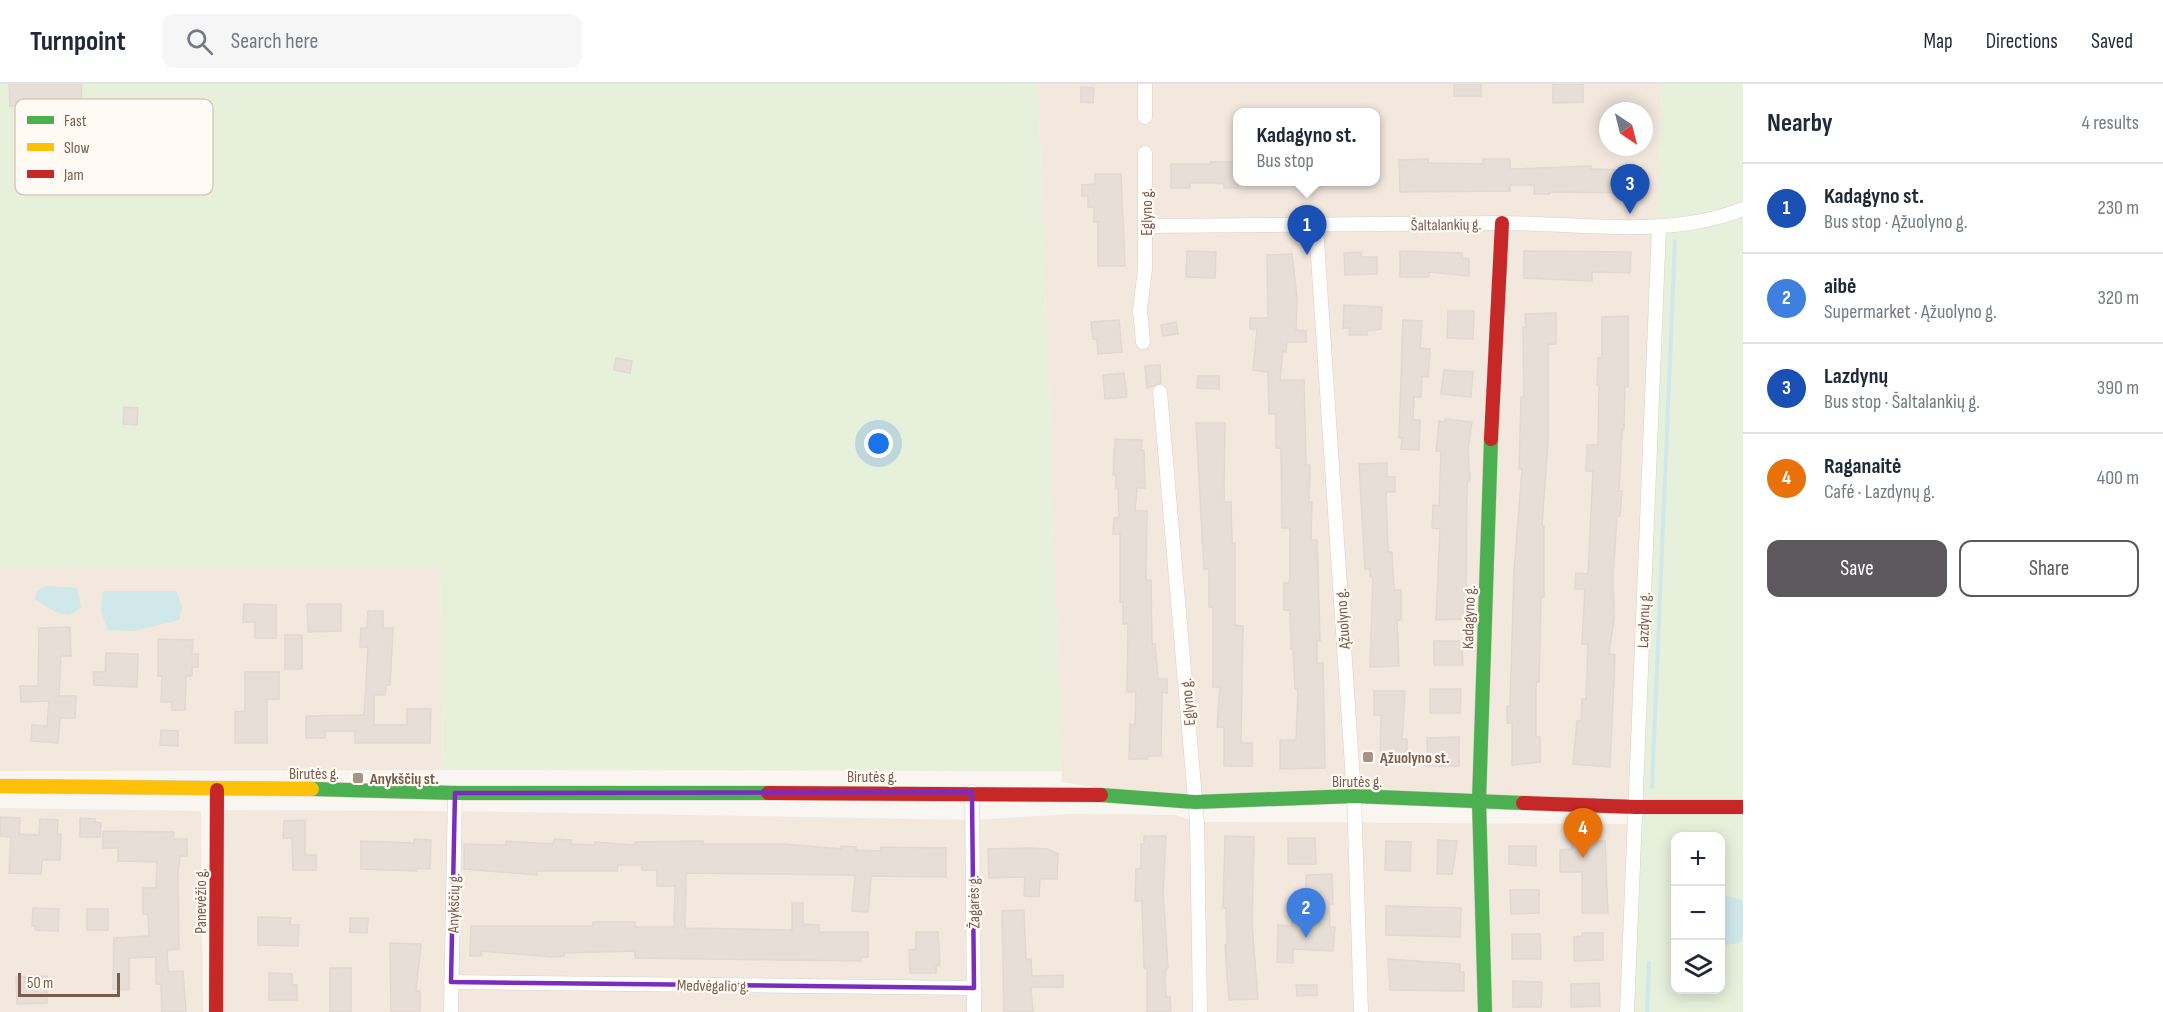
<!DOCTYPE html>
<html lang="en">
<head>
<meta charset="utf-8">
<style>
	:root { --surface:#fff; --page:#f6f6f7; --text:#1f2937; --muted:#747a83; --line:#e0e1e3; --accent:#5c585b }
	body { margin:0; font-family:"Sofia Sans Condensed",sans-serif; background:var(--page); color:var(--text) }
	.controls { position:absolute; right:18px; bottom:18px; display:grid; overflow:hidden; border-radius:12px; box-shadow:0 3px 15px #0003 }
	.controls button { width:54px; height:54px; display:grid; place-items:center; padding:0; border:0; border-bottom:2px solid var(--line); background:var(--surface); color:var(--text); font:30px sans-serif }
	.compass { position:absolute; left:1599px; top:18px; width:54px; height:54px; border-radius:50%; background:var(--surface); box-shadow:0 3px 15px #0003; rotate:145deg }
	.scale { position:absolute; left:18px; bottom:15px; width:102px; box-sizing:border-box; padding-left:6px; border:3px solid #7a5c4d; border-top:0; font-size:16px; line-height:21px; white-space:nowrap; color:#7a5c4d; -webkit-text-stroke:4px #fffaf3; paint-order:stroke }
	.you { position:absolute; left:879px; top:360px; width:21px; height:21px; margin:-15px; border:4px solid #fff; border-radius:50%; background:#1a73e8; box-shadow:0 0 0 9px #1a73e833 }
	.badge { display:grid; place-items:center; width:39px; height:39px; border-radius:50%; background:var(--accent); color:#fff; font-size:20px; font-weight:700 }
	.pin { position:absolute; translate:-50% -50px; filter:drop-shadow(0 2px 3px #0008) }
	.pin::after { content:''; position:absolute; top:32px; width:21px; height:18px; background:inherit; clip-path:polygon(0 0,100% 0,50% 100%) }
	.popup { position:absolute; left:1233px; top:24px; width:147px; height:78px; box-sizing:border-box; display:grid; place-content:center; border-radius:12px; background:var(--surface); filter:drop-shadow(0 2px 4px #0005); font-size:20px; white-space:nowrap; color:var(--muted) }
	.popup b { font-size:22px; color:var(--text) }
	.popup::after { content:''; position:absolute; left:50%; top:100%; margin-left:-12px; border:12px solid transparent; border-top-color:var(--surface) }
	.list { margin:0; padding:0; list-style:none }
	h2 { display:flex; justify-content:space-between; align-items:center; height:78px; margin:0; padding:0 24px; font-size:26px }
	h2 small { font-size:20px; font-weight:400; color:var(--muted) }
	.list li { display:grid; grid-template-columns:39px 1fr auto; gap:18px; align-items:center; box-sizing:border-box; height:90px; padding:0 24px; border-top:2px solid var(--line) }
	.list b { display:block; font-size:22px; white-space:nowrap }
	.list p { margin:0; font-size:20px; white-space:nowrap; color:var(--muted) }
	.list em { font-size:20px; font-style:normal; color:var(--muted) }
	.actions { display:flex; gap:12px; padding:18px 24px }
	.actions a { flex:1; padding:14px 0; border:2px solid var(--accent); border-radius:12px; text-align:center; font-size:21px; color:var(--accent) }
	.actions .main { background:var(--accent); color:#fff }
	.icon { flex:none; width:33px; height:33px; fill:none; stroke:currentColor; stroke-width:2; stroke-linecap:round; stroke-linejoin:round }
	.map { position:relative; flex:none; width:1743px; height:928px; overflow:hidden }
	header { display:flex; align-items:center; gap:36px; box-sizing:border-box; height:84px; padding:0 30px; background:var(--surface); border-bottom:2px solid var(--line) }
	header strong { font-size:28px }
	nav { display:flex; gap:33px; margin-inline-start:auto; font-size:21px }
	.search { width:420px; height:54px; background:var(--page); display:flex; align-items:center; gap:15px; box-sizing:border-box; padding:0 21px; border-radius:12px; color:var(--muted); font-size:22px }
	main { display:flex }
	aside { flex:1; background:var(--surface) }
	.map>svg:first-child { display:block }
</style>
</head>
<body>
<header>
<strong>Turnpoint</strong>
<div class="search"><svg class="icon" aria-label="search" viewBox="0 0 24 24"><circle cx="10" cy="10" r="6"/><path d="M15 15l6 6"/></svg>Search here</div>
<nav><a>Map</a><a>Directions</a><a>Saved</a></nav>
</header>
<main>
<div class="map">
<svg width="1743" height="928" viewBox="0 0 1743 928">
	<rect width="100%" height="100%" fill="#f9f5f0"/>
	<g fill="#f2e8de" fill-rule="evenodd">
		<path d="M1038,0H1662L1636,723L1195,718L1062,698ZM1608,27H1644V63H1608ZM1238,28H1376V98H1238Z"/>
		<path d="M0,484H440L443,686L0,687Z"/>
		<path d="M0,724L201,727L203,928H0Z"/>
		<path d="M217,726L455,727L973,736L1070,730L1175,731L1197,738L1635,740L1627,928H216Z"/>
	</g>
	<g fill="#e7f0db" fill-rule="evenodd">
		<path d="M0,0H1038L1062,687L443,686L440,484H0Z"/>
		<path d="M1662,0H1743V928H1627L1664,153L1657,135ZM1676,752H1720V906H1676Z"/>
	</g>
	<g fill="#d0e8ea">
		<path d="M47,502L77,504L81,523C66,540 50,524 35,515L37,507Z"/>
		<path d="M103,507H176L182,522L179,536L134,547L108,546L101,528Z"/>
		<path d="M1721,811L1743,816V853L1739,859L1726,861L1721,873Z"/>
	</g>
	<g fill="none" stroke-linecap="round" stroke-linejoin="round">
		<g stroke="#d0e8ea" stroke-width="4">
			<path d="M1652,703L1675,157"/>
			<path d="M1647,928L1649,879"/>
		</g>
	</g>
	<g fill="#e6ded7" stroke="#e2d8d2" stroke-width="1.5">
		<path d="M9,0H81L82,21H77V33L28,34L27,22H10Z"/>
		<rect x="1454" y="0" width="27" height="12"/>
		<path d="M1553,0H1583V18L1553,19Z"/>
		<path d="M1081,3L1094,4L1093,19L1081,18Z"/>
		<path d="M1428,75V79L1483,80V75H1510V85L1591,82V85L1629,86L1628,109L1550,108V110H1534V101H1510V107L1400,108L1399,76Z"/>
		<path d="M1210,78H1234L1238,104H1224V100L1215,99H1190V104H1171V80H1210Z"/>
		<path d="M1095,90H1121L1125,182H1098V138H1094V123H1088V112H1082V101L1095,100Z"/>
		<path d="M1187,167L1216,168L1215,194L1186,193Z"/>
		<path d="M1400,167L1462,169V174L1469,175V192L1429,188V193H1400Z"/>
		<path d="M1524,167L1631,168L1630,189L1592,188V197L1524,194Z"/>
		<path d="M1361,168V173H1377V190L1345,191L1344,169Z"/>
		<path d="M1292,170L1297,214L1296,246L1306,247V258H1287L1286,268L1283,267L1280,296H1304L1306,381H1310L1309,418H1312L1311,456H1317L1320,557H1317V579H1323L1325,684L1280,685V656H1296L1298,605H1295L1293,565H1291L1290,526H1284V499H1288L1290,495V444H1282L1281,364H1276V330H1269L1268,288L1253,286L1257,245H1250V234H1268L1267,171Z"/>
		<path d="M1344,221L1382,223L1381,245L1367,247V251H1349L1350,244H1343Z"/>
		<path d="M1448,227H1474L1473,255L1447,254Z"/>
		<path d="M1556,229V260H1548V358L1542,442H1544V513H1541L1539,598H1536V653H1540V678L1512,681V639H1507V622H1510L1514,488L1522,385H1519L1521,313H1524L1523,243H1526L1525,230Z"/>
		<path d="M1628,232V303H1625L1624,346H1622L1619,407H1622L1620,432H1617L1613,492L1614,534L1609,570L1615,571L1610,683L1573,680L1577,637H1581L1582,615H1586L1588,560H1582L1585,505H1575L1576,489L1588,490L1593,387H1586L1587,361H1598L1599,301H1597L1598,274H1602V233Z"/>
		<path d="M1119,236L1122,268L1098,270L1097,255H1093L1091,238Z"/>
		<path d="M1403,236L1422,237L1420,264L1430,265L1428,293L1422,292L1421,313H1414L1413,336H1420L1419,366L1401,365L1402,354H1399Z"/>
		<path d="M1176,238L1178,250L1163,252L1161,241Z"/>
		<path d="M616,274L632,277L630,289L614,286Z"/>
		<path d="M1160,281L1161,299L1147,304L1145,282Z"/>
		<path d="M1444,286L1473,288L1471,313L1441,310Z"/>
		<path d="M1124,289L1127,313L1105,315L1103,291Z"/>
		<path d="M1198,292H1219V305L1197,304Z"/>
		<path d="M124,323L138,324L137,341L123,340Z"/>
		<path d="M1445,335L1472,338L1468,365L1470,397L1467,399L1466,535L1436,536L1440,445L1432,444L1433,421L1439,422L1441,367H1436L1439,337L1444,338Z"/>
		<path d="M1196,339H1225L1224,418H1231L1232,459H1235V541L1243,542L1241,659H1252V682H1224V643H1217L1220,603H1213V523H1209V485H1204Z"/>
		<path d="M1115,355L1142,356L1141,366H1144L1145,404H1137L1135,427H1147L1146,496H1151L1152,560H1155L1158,595H1167V609L1162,608L1161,672H1148L1147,675H1129L1130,640L1135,641L1136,608H1127L1128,540H1123V518H1120V450H1113L1114,434L1119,433L1118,404H1116V391H1113Z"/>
		<path d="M1387,379V393H1395V408H1386L1388,468H1392L1394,506H1401V536H1397L1399,582L1370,583L1373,493H1370V485H1365L1359,380Z"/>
		<path d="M244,520L276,521V554H255V538H243Z"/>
		<path d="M307,520H341V547L308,548Z"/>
		<path d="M368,527H383V544H393L390,601H386L385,611H374V641H407V625H431L430,659H355V647H325V654H306V632L364,631L368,563H360L361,544H367Z"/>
		<path d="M70,543L71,572H61L59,612H76L75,634H60L58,659L31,657L32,641L47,642L49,617L21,618L20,602H38L39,544Z"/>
		<rect x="285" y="551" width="17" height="34"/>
		<path d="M158,555L193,556L192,570H198V583H192V592H186L185,626H172V618H161L162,592H158Z"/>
		<path d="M1434,557H1462L1463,581H1434Z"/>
		<path d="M106,569L138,570L137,603L94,601L93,588H105Z"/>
		<path d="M245,588H279V615H267V659H235V628L245,627Z"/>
		<path d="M1430,605H1461L1460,629H1430Z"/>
		<path d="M1374,607H1405L1402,655H1407V667H1404V679H1380L1381,631H1374Z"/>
		<path d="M161,646L178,647V662L160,661Z"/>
		<path d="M1459,653V682H1428L1427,654Z"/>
		<path d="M0,733L20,734L19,750L39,751L40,735L58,736L57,750H61L60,776H42L41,790L9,789L11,753L0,752Z"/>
		<path d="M80,734L95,735V738L101,739L100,753H80Z"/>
		<path d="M305,736V771H316V786H293L292,754H283L284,737Z"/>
		<path d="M103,747L174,748L173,755H187V772H180L178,789L179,865L167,866L168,888L183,887L186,928H162L161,900H156V873L129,874V906L113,905L114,854L149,852L148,830H143V804H156L157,778L118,777V764H103Z"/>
		<path d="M1144,752H1166L1163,810L1168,884H1166L1165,892L1166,913H1170L1171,928H1147V884H1144L1142,817H1135L1136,785H1141V760H1144Z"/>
		<path d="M1225,752L1254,753L1252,840L1258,915L1229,916L1225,861L1227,860L1226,824H1223Z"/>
		<path d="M1288,754H1315L1316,780H1288Z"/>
		<path d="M414,755L431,756L430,785L417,784V787L361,785V757L414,759Z"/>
		<path d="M554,755L571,756V760L595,761V758L635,761V758L703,757V760H784L841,765V762L856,763V766L881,767V763L946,764V793L871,792L868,828L852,827L855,791L686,789L685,844L792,846V819H803V840L819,841V848H868V873H861V877L635,874V867L564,869V872L554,873L481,867V872H470L471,842H593V838H635V843H674L675,802H657V786H642V781H618L617,787H537V791L464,785V760L506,761V757L553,760Z"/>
		<path d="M1438,756L1457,757L1452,790H1437Z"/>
		<path d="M1386,757L1411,758L1410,787L1385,786Z"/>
		<path d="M1605,757L1608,829H1582V788H1560V766L1572,765V758Z"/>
		<path d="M1509,762H1536V782L1509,780Z"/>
		<path d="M1027,764L1047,765L1058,770L1057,795H1040L1039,813L1024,812L1025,793L989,794L988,765Z"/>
		<path d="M1332,790L1333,820H1329L1330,843H1335L1333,867L1293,865V879L1277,878L1278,841L1292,842L1291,813H1306V791Z"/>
		<path d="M1510,806H1539V829L1511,830Z"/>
		<path d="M1386,822L1461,824L1460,853L1386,851Z"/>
		<path d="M33,824L59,825L58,847L35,846V842H32Z"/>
		<rect x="87" y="825" width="21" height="21"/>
		<path d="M1024,826L1026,876L1031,875L1032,892L1063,891V903H1031L1033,928H1004L1002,827Z"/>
		<path d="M258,833L291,834L290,841H299L298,862L258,861Z"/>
		<path d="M350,834H368L367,849L350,848Z"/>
		<path d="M916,848H938L940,881L936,882V889H910L909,866L916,865Z"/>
		<path d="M1582,849H1603V876L1574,877V853L1582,852Z"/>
		<path d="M1512,850H1540L1541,875H1512Z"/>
		<path d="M390,859L421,860L416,907H420V927H391Z"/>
		<path d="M1388,875L1460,880V888H1464V907L1390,906Z"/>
		<rect x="330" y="884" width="21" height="44"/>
		<path d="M269,889L292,890V901H297V916H269Z"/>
		<path d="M47,892V919L17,920L16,893Z"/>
		<path d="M1513,897L1542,898L1541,923H1513Z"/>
		<path d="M1599,899L1600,922L1571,923V900Z"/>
		<path d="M1296,901H1317V911L1297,912Z"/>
	</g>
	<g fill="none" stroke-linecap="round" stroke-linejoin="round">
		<defs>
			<g id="street">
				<path d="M1145,33V0"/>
				<path d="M1146,142C1264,142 1382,139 1500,139C1580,139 1667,155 1743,125"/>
				<path d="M1316,142L1354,712L1361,928"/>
				<path d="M1143,258L1140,226L1145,185V69"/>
				<path d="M1160,308L1197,738L1200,928"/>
				<path d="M972,708L974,928"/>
				<path d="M451,898L974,904"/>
				<path d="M451,928L455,709"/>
				<path d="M1627,928L1659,143"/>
			</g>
			<g id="fast">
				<path d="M312,705L455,709H768"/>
				<path d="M1101,711L1195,718L1354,712L1523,719"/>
				<path d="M1485,928L1479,717L1491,355"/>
			</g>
			<path id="slow" d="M0,702L312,705"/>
			<g id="jam">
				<path d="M1491,355L1502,139"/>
				<path d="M768,709L1101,711"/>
				<path d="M1523,719L1636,723H1743"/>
				<path d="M216,928L217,706"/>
			</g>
		</defs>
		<use href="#street" stroke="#d7d1cb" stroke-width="15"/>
		<use href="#fast" stroke="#d9d2cb" stroke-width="15"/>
		<use href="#slow" stroke="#d9d2cb" stroke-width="15"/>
		<use href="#jam" stroke="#d9d2cb" stroke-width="15"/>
		<use href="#street" stroke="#fefefd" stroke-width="14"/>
		<use href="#fast" stroke="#4caf50" stroke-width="14"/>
		<use href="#slow" stroke="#ffc107" stroke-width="14"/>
		<use href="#jam" stroke="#c62828" stroke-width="14"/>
	</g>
	<path fill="none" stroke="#7b2cbf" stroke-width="4.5" stroke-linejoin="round" d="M972,708L974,904L451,898L455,709Z"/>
	<g fill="#a69286" stroke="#fffaf3" stroke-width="2">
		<rect x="1362" y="667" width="12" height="12" rx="3"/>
		<rect x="352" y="688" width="12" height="12" rx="3"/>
	</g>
	<g text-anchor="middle" stroke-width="4.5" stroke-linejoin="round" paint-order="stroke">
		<g font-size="16" fill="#7a5c4d" stroke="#fffaf3">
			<text transform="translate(1146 128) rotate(-90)" y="6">Eglyno g.</text>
			<text transform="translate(1446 140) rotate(-1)" y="6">Šaltalankių g.</text>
			<text transform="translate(1468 533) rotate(-88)" y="6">Kadagyno g.</text>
			<text transform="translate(1342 535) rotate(-94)" y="6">Ąžuolyno g.</text>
			<text transform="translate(1643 536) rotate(-88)" y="6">Lazdynų g.</text>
			<text transform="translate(1187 618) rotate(-95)" y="6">Eglyno g.</text>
			<text x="314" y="695">Birutės g.</text>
			<text x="872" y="698">Birutės g.</text>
			<text x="1357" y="703">Birutės g.</text>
			<text transform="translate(200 817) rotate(-90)" y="6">Panevėžio g.</text>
			<text transform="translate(973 818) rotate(-91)" y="6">Žagarės g.</text>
			<text transform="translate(453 819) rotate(-89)" y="6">Anykščių g.</text>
			<text transform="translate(713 901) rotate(1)" y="6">Medvėgalio g.</text>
		</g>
		<g font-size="16" font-weight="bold" fill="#7a5c4d" stroke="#fffaf3" text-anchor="start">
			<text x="1380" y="679">Ąžuolyno st.</text>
			<text x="370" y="700">Anykščių st.</text>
		</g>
	</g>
	<rect x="15" y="15" width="198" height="96" rx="9" fill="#fffaf3" stroke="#d7cbc1" stroke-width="1.5"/>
	<rect x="27" y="32" width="27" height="8" fill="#4caf50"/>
	<rect x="27" y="59" width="27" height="8" fill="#ffc107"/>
	<rect x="27" y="86" width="27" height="8" fill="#c62828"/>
	<g font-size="16" fill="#7a5c4d">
		<text x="64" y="42">Fast</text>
		<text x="64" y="69">Slow</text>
		<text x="64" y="96">Jam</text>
	</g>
</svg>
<div class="controls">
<button>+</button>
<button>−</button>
<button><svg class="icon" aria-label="layers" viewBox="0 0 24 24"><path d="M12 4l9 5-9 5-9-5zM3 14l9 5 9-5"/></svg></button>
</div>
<svg class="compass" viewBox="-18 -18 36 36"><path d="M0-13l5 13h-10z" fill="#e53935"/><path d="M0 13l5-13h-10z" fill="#747a83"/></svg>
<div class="scale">50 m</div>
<div class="you"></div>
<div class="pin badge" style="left:1307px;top:171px;background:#1a4fb4">1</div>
<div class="popup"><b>Kadagyno st.</b>Bus stop</div>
<div class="pin badge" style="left:1306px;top:854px;background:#3f7fe0">2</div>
<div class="pin badge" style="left:1630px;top:130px;background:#1a4fb4">3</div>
<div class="pin badge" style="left:1583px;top:774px;background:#e8710a">4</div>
</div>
<aside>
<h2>Nearby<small>4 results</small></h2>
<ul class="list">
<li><span class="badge" style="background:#1a4fb4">1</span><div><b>Kadagyno st.</b><p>Bus stop · Ąžuolyno g.</p></div><em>230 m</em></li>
<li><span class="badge" style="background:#3f7fe0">2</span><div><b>aibė</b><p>Supermarket · Ąžuolyno g.</p></div><em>320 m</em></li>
<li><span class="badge" style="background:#1a4fb4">3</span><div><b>Lazdynų</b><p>Bus stop · Šaltalankių g.</p></div><em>390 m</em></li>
<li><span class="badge" style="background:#e8710a">4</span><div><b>Raganaitė</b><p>Café · Lazdynų g.</p></div><em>400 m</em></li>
</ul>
<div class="actions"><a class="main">Save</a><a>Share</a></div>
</aside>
</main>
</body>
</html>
